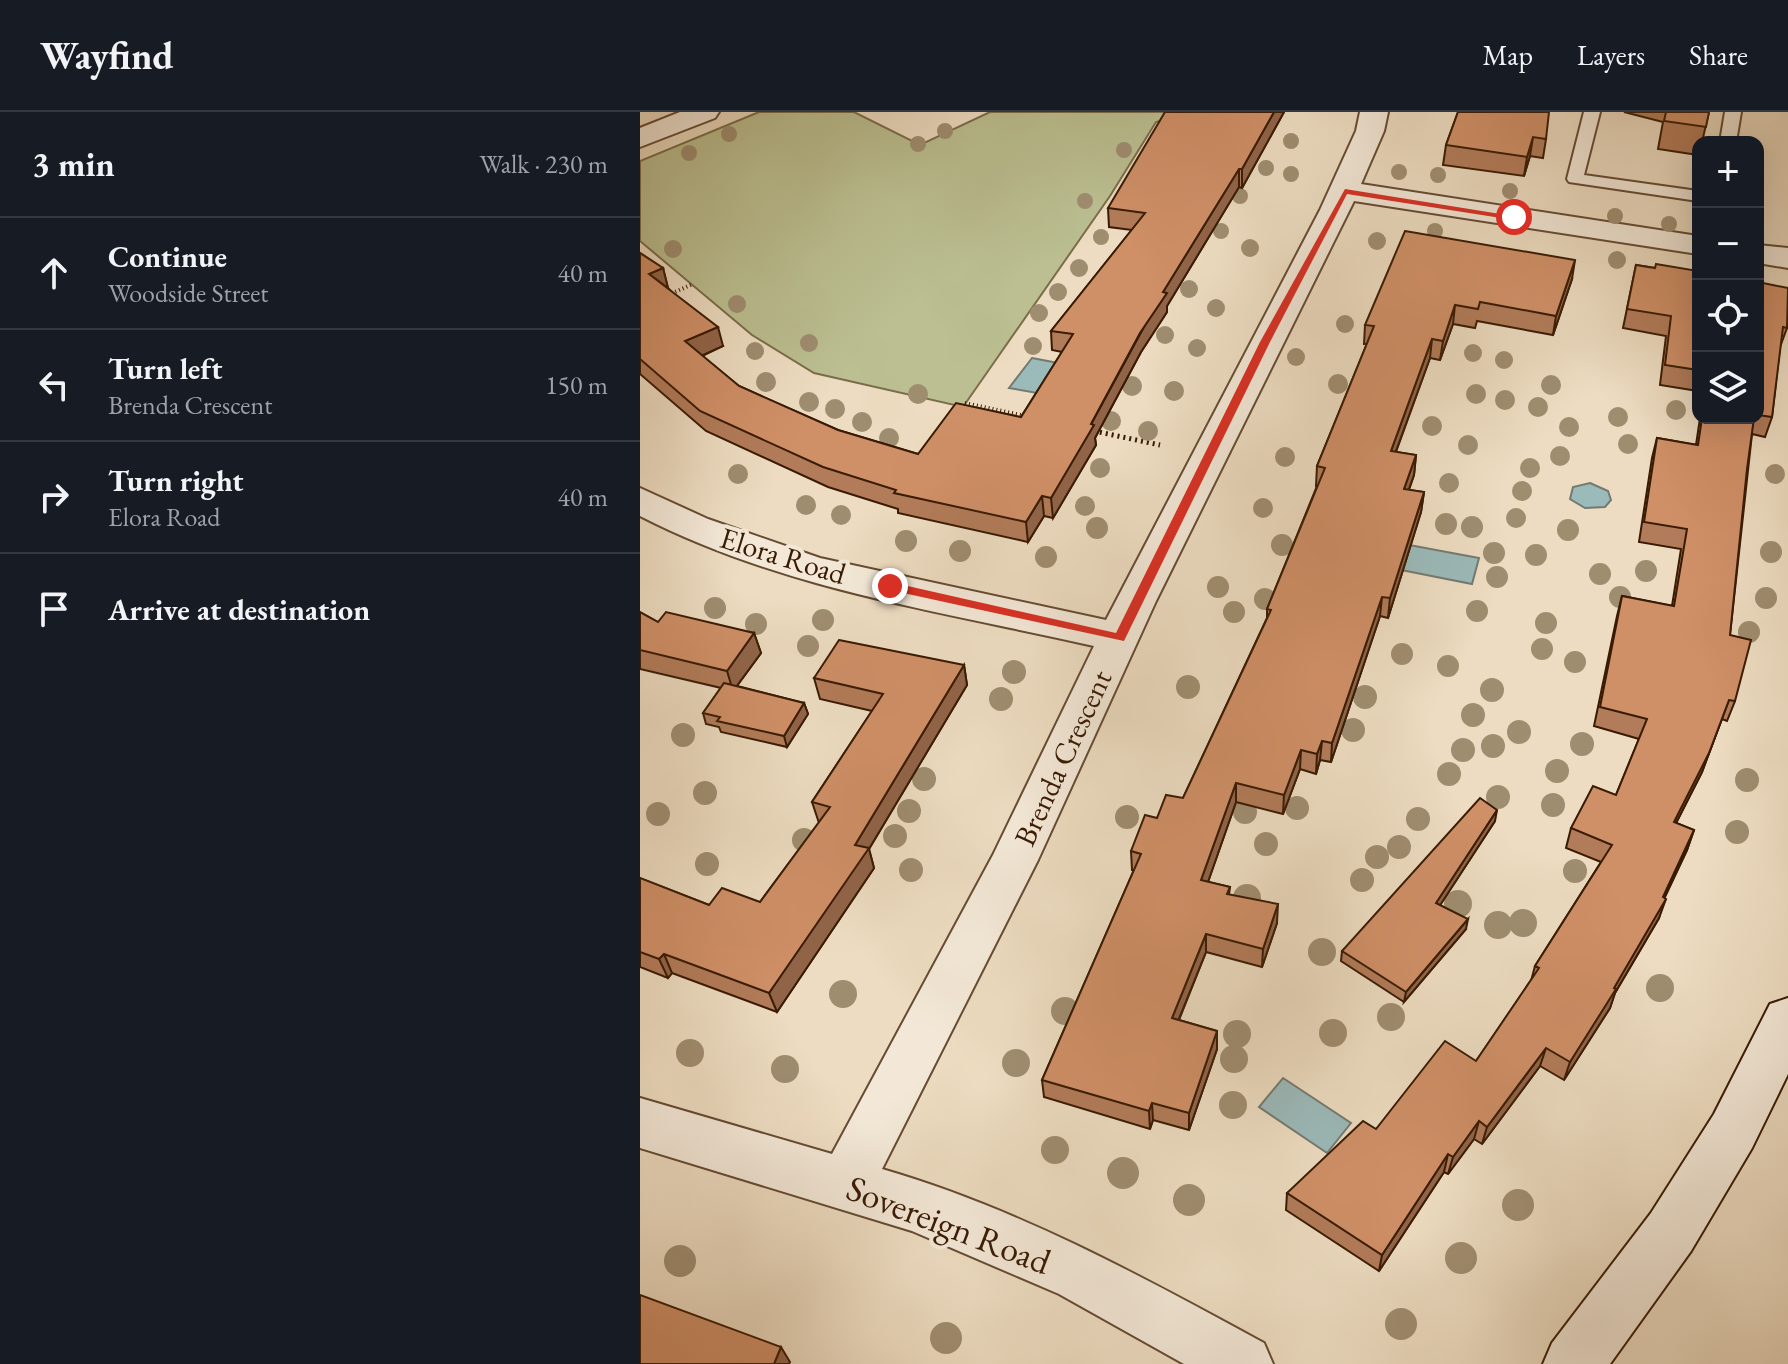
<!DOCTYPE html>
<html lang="en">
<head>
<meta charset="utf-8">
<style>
	:root { --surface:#171b24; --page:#20242c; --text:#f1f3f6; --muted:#9ea1a6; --line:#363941 }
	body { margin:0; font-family:"EB Garamond",serif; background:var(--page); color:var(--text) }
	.controls { position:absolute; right:24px; top:24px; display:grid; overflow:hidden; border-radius:16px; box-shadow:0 8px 32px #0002 }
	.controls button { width:72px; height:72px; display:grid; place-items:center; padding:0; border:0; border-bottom:2px solid var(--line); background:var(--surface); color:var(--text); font:40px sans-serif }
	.stop { position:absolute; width:24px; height:24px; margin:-18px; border:6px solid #d93025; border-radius:50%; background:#fff }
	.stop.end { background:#d93025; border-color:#fff; box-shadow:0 2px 8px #0008 }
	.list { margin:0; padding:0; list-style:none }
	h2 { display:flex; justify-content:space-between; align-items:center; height:104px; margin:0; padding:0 32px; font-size:34px }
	h2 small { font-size:26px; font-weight:400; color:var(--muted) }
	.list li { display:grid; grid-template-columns:52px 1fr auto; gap:24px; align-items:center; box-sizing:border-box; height:112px; padding:0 32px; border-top:2px solid var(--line) }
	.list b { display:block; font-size:30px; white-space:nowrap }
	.list p { margin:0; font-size:26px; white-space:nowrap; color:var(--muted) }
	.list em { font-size:26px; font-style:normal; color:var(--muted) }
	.icon { flex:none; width:44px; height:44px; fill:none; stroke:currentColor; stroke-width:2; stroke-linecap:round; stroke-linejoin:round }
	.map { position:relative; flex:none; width:1148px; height:1252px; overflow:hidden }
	header { display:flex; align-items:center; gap:48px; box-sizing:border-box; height:112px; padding:0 40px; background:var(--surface); border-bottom:2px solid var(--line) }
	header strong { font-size:38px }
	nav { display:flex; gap:44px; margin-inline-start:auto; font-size:28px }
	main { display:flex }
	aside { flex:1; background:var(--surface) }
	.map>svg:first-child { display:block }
</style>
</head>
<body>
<header>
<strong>Wayfind</strong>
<nav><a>Map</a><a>Layers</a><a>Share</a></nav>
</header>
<main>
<aside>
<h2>3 min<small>Walk · 230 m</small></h2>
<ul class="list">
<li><svg class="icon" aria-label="ahead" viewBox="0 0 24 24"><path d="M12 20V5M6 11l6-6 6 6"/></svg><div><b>Continue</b><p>Woodside Street</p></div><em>40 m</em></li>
<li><svg class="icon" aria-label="left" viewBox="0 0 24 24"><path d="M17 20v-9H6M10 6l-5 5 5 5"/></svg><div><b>Turn left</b><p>Brenda Crescent</p></div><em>150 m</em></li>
<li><svg class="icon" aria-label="right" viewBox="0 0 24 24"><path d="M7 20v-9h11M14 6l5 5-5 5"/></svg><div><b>Turn right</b><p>Elora Road</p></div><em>40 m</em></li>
<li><svg class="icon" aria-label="arrive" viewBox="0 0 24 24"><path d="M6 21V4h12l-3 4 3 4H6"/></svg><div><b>Arrive at destination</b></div></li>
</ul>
</aside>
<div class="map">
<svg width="1148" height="1252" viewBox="0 0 1148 1252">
	<rect width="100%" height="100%" fill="#eddcc1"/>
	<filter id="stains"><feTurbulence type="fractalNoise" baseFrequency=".0025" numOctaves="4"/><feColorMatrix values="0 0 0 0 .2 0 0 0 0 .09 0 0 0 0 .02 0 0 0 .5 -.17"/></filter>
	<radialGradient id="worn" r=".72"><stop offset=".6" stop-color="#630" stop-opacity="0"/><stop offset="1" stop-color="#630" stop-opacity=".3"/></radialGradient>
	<path fill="#bbbf91" stroke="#7a6d4a" stroke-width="2" d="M119,0H214L280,33L350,0H528L527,7L516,10L470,84L323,295L174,261L112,223L0,129V49Z"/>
	<g fill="#9bbaba" stroke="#747a71" stroke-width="2">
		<path d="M392,246L418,251L397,281L369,276Z"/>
		<path d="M950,371L968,379L971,388L965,395L945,396L930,387L933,375Z"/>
		<path d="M764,432L839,446L832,472L756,457Z"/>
		<path d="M643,966L711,1011L687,1041L619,995Z"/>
	</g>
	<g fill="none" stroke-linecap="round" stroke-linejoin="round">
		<defs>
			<g id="lane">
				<path d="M944,0H960L944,63L1058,79V89L929,70L927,67Z"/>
				<path d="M1085,0H1101L1096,30H1080Z"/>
			</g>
			<g id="street">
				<path d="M40,0H79L75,6L0,35V16Z"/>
				<path d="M720,0H748L744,19L721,72L1058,124V142L714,89L516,489L398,748L242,1057C377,1096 501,1164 624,1231L633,1252H544L419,1182L272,1119L0,1036V986L192,1042L353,743L454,534C300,499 142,477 0,404V376L68,407L180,446L466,508L680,98L716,19Z"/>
				<path d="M1118,133L1148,136V156L1118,151Z"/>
			</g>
			<path id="secondary" d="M1148,886V962L1112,1036L1051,1139L970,1252H903L912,1231L1011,1101L1074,1002L1130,892Z"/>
		</defs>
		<use href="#lane" stroke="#664b33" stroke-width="4"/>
		<use href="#street" stroke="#664b33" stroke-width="4"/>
		<use href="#secondary" stroke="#391b04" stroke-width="4"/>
		<g stroke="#391b04" stroke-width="4" stroke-dasharray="1 3" stroke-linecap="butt">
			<path d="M28,183L53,172"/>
			<path d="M325,291L386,304"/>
		</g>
		<path stroke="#391b04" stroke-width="5" stroke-dasharray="2 4" stroke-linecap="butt" d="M454,319L520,333"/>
		<use href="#lane" fill="#f3e8d7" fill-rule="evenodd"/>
		<use href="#street" fill="#f3e8d7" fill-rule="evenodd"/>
		<use href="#secondary" fill="#f3e8d7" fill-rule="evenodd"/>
	</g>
	<g fill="#9f8d70">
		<circle cx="305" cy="19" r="8"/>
		<circle cx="89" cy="22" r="8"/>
		<circle cx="651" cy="29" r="8"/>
		<circle cx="278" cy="32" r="8"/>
		<circle cx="484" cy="38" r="8"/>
		<circle cx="49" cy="41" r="8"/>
		<circle cx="626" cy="56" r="8"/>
		<circle cx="759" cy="60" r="8"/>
		<circle cx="651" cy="62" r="8"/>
		<circle cx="798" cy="63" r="8"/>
		<circle cx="870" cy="79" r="8"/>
		<circle cx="600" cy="84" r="8"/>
		<circle cx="445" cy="89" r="8"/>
		<circle cx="975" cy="104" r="8"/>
		<circle cx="1029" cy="112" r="8"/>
		<circle cx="581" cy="119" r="8"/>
		<circle cx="795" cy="119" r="8"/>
		<circle cx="461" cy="125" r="8"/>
		<circle cx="737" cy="129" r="9"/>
		<circle cx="610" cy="136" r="9"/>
		<circle cx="33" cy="137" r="9"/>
		<circle cx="977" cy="148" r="9"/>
		<circle cx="439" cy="156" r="9"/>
		<circle cx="549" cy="177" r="9"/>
		<circle cx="418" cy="180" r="9"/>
		<circle cx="97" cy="192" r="9"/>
		<circle cx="576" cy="196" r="9"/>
		<circle cx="399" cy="201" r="9"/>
		<circle cx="705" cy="212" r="9"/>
		<circle cx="525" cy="223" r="9"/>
		<circle cx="169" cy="231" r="9"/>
		<circle cx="393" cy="234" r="9"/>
		<circle cx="557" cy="236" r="9"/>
		<circle cx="115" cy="239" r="9"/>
		<circle cx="833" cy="241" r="9"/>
		<circle cx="656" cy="245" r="9"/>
		<circle cx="864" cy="248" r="9"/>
		<circle cx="126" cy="270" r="10"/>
		<circle cx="698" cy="272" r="10"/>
		<circle cx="911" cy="273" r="10"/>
		<circle cx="492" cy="274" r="10"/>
		<circle cx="534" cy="279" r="10"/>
		<circle cx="278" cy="282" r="10"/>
		<circle cx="836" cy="282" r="10"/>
		<circle cx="865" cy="288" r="10"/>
		<circle cx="169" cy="290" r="10"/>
		<circle cx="898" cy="295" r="10"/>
		<circle cx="195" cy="297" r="10"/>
		<circle cx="1036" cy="298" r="10"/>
		<circle cx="978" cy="305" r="10"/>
		<circle cx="471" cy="309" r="10"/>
		<circle cx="222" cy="310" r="10"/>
		<circle cx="792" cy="314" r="10"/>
		<circle cx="929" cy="315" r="10"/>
		<circle cx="508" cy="319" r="10"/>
		<circle cx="249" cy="326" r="10"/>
		<circle cx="988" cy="332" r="10"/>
		<circle cx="828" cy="333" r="10"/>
		<circle cx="920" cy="344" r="10"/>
		<circle cx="645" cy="345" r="10"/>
		<circle cx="460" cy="356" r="10"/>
		<circle cx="890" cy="356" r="10"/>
		<circle cx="98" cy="362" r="10"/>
		<circle cx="1135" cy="362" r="10"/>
		<circle cx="809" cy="371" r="10"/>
		<circle cx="882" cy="379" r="10"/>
		<circle cx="166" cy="393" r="10"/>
		<circle cx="445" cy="394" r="10"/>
		<circle cx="623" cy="396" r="10"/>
		<circle cx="201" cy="403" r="10"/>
		<circle cx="876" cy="406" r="10"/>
		<circle cx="806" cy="412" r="11"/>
		<circle cx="832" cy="415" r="11"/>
		<circle cx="457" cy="416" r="11"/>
		<circle cx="928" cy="418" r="11"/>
		<circle cx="266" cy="429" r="11"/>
		<circle cx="642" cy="433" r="11"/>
		<circle cx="320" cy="439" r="11"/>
		<circle cx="1131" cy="440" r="11"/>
		<circle cx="854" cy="441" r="11"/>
		<circle cx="896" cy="443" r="11"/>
		<circle cx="406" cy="445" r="11"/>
		<circle cx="1006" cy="459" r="11"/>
		<circle cx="960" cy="462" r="11"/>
		<circle cx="857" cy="465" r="11"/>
		<circle cx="578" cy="475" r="11"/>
		<circle cx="980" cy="485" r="11"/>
		<circle cx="1126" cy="486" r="11"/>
		<circle cx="625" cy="487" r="11"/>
		<circle cx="75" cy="496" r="11"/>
		<circle cx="837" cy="499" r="11"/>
		<circle cx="594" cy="500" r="11"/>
		<circle cx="183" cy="508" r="11"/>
		<circle cx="906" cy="511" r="11"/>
		<circle cx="116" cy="512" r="11"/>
		<circle cx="1109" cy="520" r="11"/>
		<circle cx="168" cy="534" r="11"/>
		<circle cx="902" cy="537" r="11"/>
		<circle cx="762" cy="542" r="11"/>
		<circle cx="935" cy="550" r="11"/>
		<circle cx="808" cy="554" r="11"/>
		<circle cx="374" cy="560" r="12"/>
		<circle cx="548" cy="575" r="12"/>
		<circle cx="852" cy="578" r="12"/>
		<circle cx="725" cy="585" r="12"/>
		<circle cx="361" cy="587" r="12"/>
		<circle cx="833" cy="603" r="12"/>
		<circle cx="713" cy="618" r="12"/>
		<circle cx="879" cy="620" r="12"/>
		<circle cx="43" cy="623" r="12"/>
		<circle cx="942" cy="632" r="12"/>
		<circle cx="853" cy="634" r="12"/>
		<circle cx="823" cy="638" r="12"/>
		<circle cx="917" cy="659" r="12"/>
		<circle cx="809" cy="662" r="12"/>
		<circle cx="284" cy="667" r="12"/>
		<circle cx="1107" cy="668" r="12"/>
		<circle cx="65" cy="681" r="12"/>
		<circle cx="858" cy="685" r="12"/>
		<circle cx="913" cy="693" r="12"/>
		<circle cx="657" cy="696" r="12"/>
		<circle cx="269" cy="699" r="12"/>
		<circle cx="605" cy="700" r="12"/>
		<circle cx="18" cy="702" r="12"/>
		<circle cx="487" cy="705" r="12"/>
		<circle cx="778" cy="707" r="12"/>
		<circle cx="1097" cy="720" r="12"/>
		<circle cx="255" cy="724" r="12"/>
		<circle cx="164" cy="728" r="12"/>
		<circle cx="626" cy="732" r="12"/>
		<circle cx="759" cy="735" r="12"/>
		<circle cx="737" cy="745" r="12"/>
		<circle cx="67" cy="752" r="12"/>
		<circle cx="271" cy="758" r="12"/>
		<circle cx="935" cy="759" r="12"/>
		<circle cx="722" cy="768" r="12"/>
		<circle cx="607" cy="786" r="14"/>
		<circle cx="818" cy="792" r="14"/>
		<circle cx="883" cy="811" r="14"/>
		<circle cx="858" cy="813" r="14"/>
		<circle cx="682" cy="840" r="14"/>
		<circle cx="1020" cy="876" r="14"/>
		<circle cx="203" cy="882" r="14"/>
		<circle cx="425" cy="899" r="14"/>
		<circle cx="751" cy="905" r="14"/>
		<circle cx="693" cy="921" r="14"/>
		<circle cx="597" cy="922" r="14"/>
		<circle cx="50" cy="941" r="14"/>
		<circle cx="594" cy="947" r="14"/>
		<circle cx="376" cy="951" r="14"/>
		<circle cx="145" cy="957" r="14"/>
		<circle cx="593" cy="993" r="14"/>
		<circle cx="415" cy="1038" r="14"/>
		<circle cx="483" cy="1061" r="16"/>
		<circle cx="549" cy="1088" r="16"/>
		<circle cx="878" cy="1093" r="16"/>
		<circle cx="821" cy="1146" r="16"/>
		<circle cx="40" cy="1149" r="16"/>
		<circle cx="761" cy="1212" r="16"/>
		<circle cx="306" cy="1226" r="16"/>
	</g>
	<g fill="#b27b59" stroke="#391b04" stroke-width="2">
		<path d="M644,0L602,76L599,75L527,194V200L501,240L455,326L456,333L413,406L404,404L388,430L258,401V397L188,375L66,319L0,262V141L23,156L28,176L83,234L62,244L99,274L198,318L278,342L381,305L422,240L412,238L411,219L492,118L469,115L468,96Z"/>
		<path d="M818,0L906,27L903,46L890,44L884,64L803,53L806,33Z"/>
		<path d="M984,0H1069L1062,30H1058V43L1018,37L1023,10Z"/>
		<path d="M996,153L1015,156L1058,159V279L1020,273L1026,224L983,216Z"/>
		<path d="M932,167L913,223L837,209L835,216L813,212L800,248L790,246L756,340L776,343L774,363L769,378L784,380L781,400L748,506L740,504L691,650L680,648L676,662L660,657L643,702L596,690L568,770L590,775L589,783L637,811L622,855L566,840L539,908L577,919V937L549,1018L513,1008L510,1017L404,985L402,968L494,758H492L491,739L517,706L543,686L627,506V497L677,374H676L677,354L727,232H724L725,213Z"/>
		<path d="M1118,170L1147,216L1140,235L1132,305L1125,325L1112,322L1090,523L1095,589L1087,609L1082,607L1062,660L1036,711L1054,718L1047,738L1024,786L1019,806L975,881L970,896L924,968L900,954L842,1032L834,1027L808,1062L804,1060L739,1159L646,1098L647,1081L736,1017L836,949L891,869L895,854L961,750L926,736L931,716L976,683L999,627L954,614L977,504L982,484L1032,494L1041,437L999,430L1012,346L1017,326L1056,333L1060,306H1118Z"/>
		<path d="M0,500L18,510L114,521L121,541L97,574L164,591L168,602L147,635L81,620L79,615L66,612L63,601L81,576L0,557Z"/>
		<path d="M324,553L327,573L229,737L234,756L137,900L32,861L28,866L0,855V766L69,793L120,790L179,711L172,690L232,599L180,587L174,566Z"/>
		<path d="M855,709L800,793L826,817L764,890L701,849L702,839Z"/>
	</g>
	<g fill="#916448" stroke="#391b04" stroke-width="2">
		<path d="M634,0H644L602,76V57Z"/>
		<path d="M893,25L890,44L884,64L887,45Z"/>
		<path d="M599,57V75L527,194V200L501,240L455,326L456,333L413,406L411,386L523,180Z"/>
		<path d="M935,148L932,167L913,223L916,204Z"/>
		<path d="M23,156L28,176L9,162Z"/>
		<path d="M815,193L813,212L800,248L803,229Z"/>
		<path d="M78,215L83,234L50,249L45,229Z"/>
		<path d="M792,227L790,246L749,358L751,339Z"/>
		<path d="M776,343L774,363L762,396L764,377Z"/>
		<path d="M784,380L781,400L748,506L750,486Z"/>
		<path d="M402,384L404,404L388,430L386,410Z"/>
		<path d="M742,485L740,504L691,650L692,631Z"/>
		<path d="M114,521L121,541L93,579L87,559Z"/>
		<path d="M324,553L327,573L229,737L234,756L137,900L129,881L215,733Z"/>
		<path d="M1089,588L1062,660L1027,729L1034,710Z"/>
		<path d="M164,591L168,602L147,635L144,624Z"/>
		<path d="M682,629L680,648L676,662L677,642Z"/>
		<path d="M661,638L660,657L643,702L644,683Z"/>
		<path d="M596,671V690L562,787L561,768Z"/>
		<path d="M857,698L855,709L795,801L796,791Z"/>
		<path d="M1054,718L1047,738L1018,800L1026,787L1019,806L975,881L970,896L924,968L930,950L974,876L1023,785Z"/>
		<path d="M638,792L637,811L622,855L623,837Z"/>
		<path d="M828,807L826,817L764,890L766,880Z"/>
		<path d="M566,822V840L532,924V906Z"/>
		<path d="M24,842L32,861L28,866L19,847Z"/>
		<path d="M577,919V937L549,1018V1001Z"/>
		<path d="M906,936L900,954L842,1032L847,1015Z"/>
		<path d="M512,991L513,1008L510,1017L509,999Z"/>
		<path d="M839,1009L834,1027L808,1062L813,1045Z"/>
		<path d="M808,1042L804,1060L739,1159L742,1143Z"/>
		<path d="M141,1235L150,1250L149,1252H134Z"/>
	</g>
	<g fill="#cf8f67" stroke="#391b04" stroke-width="2">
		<path d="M525,0H634L602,57H599L523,180L527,181L500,221L451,312L454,313L411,386L402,384L386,410L254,381L256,378L183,355L60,299L0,247V141L23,156L9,162L78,215L45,229L99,274L198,318L278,342L316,291L381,305L433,222L411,219L505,101L468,96Z"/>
		<path d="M818,0H909L906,27L893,25L887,45L806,33Z"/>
		<path d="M1026,0H1069L1066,15L1024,9Z"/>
		<path d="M765,119L935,148L916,204L840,190L838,197L815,193L803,229L792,227L751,339L776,343L764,377L784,380L750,486L742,485L692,631L682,629L677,642L661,638L644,683L596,671L561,768L590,775L587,782L638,792L623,837L566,822L532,906L577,919L549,1001L512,991L509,999L402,968L501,742L491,739L505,703L517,706L526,683L543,686L631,498L627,497L685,356L677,354L734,214L725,213Z"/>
		<path d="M1016,152L1058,159V258L1025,253L1031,204L987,197L996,153L1015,156Z"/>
		<path d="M1118,170L1148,176L1147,216L1143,215L1132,305L1118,303Z"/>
		<path d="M1062,306H1114L1107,357L1090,523L1111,528L1095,589L1089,588L1069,641L1034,710L1054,718L1023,785L1026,787L974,876L976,877L930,950L906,936L847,1015L839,1009L813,1045L808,1042L742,1143L647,1081L723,1009L736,1017L805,929L836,949L899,856L895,854L972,733L931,716L953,674L976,683L1007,607L960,595L982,484L1034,494L1047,417L1004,410L1017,326L1058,333Z"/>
		<path d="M0,500L18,510L26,500L114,521L87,559L0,538Z"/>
		<path d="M199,528L324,553L215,733L229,736L129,881L24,842L19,847L0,840V766L69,793L82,776L120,790L190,695L172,690L243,582L174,566Z"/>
		<path d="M84,571L164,591L144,624L77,609L80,605L63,601Z"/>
		<path d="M840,686L857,698L796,791L828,807L766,880L702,839Z"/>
		<path d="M0,1183L141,1235L134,1252H0Z"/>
	</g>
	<path fill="#d93025" d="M705,77L879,105L874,108L707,82L630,230L484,529L245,477L244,474L250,470L476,521L620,230Z"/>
	<g text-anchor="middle" stroke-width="8" stroke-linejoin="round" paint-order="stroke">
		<g font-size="30" fill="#391b04" stroke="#f3e8d7">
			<text transform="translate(143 444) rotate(17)" y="10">Elora Road</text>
			<text transform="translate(423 646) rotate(-65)" y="10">Brenda Crescent</text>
		</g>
		<g font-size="36" fill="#391b04" stroke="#f3e8d7">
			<text transform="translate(309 1112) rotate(21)" y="13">Sovereign Road</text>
		</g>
	</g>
	<rect width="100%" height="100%" filter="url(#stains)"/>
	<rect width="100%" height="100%" fill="url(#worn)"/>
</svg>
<div class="controls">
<button>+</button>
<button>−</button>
<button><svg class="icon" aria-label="locate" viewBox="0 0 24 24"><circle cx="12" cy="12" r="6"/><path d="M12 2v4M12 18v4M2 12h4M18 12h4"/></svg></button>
<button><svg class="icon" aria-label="layers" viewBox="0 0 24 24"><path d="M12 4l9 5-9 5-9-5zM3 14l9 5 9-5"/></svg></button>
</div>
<div class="stop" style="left:874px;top:105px"></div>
<div class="stop end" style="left:250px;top:474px"></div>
</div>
</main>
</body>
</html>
